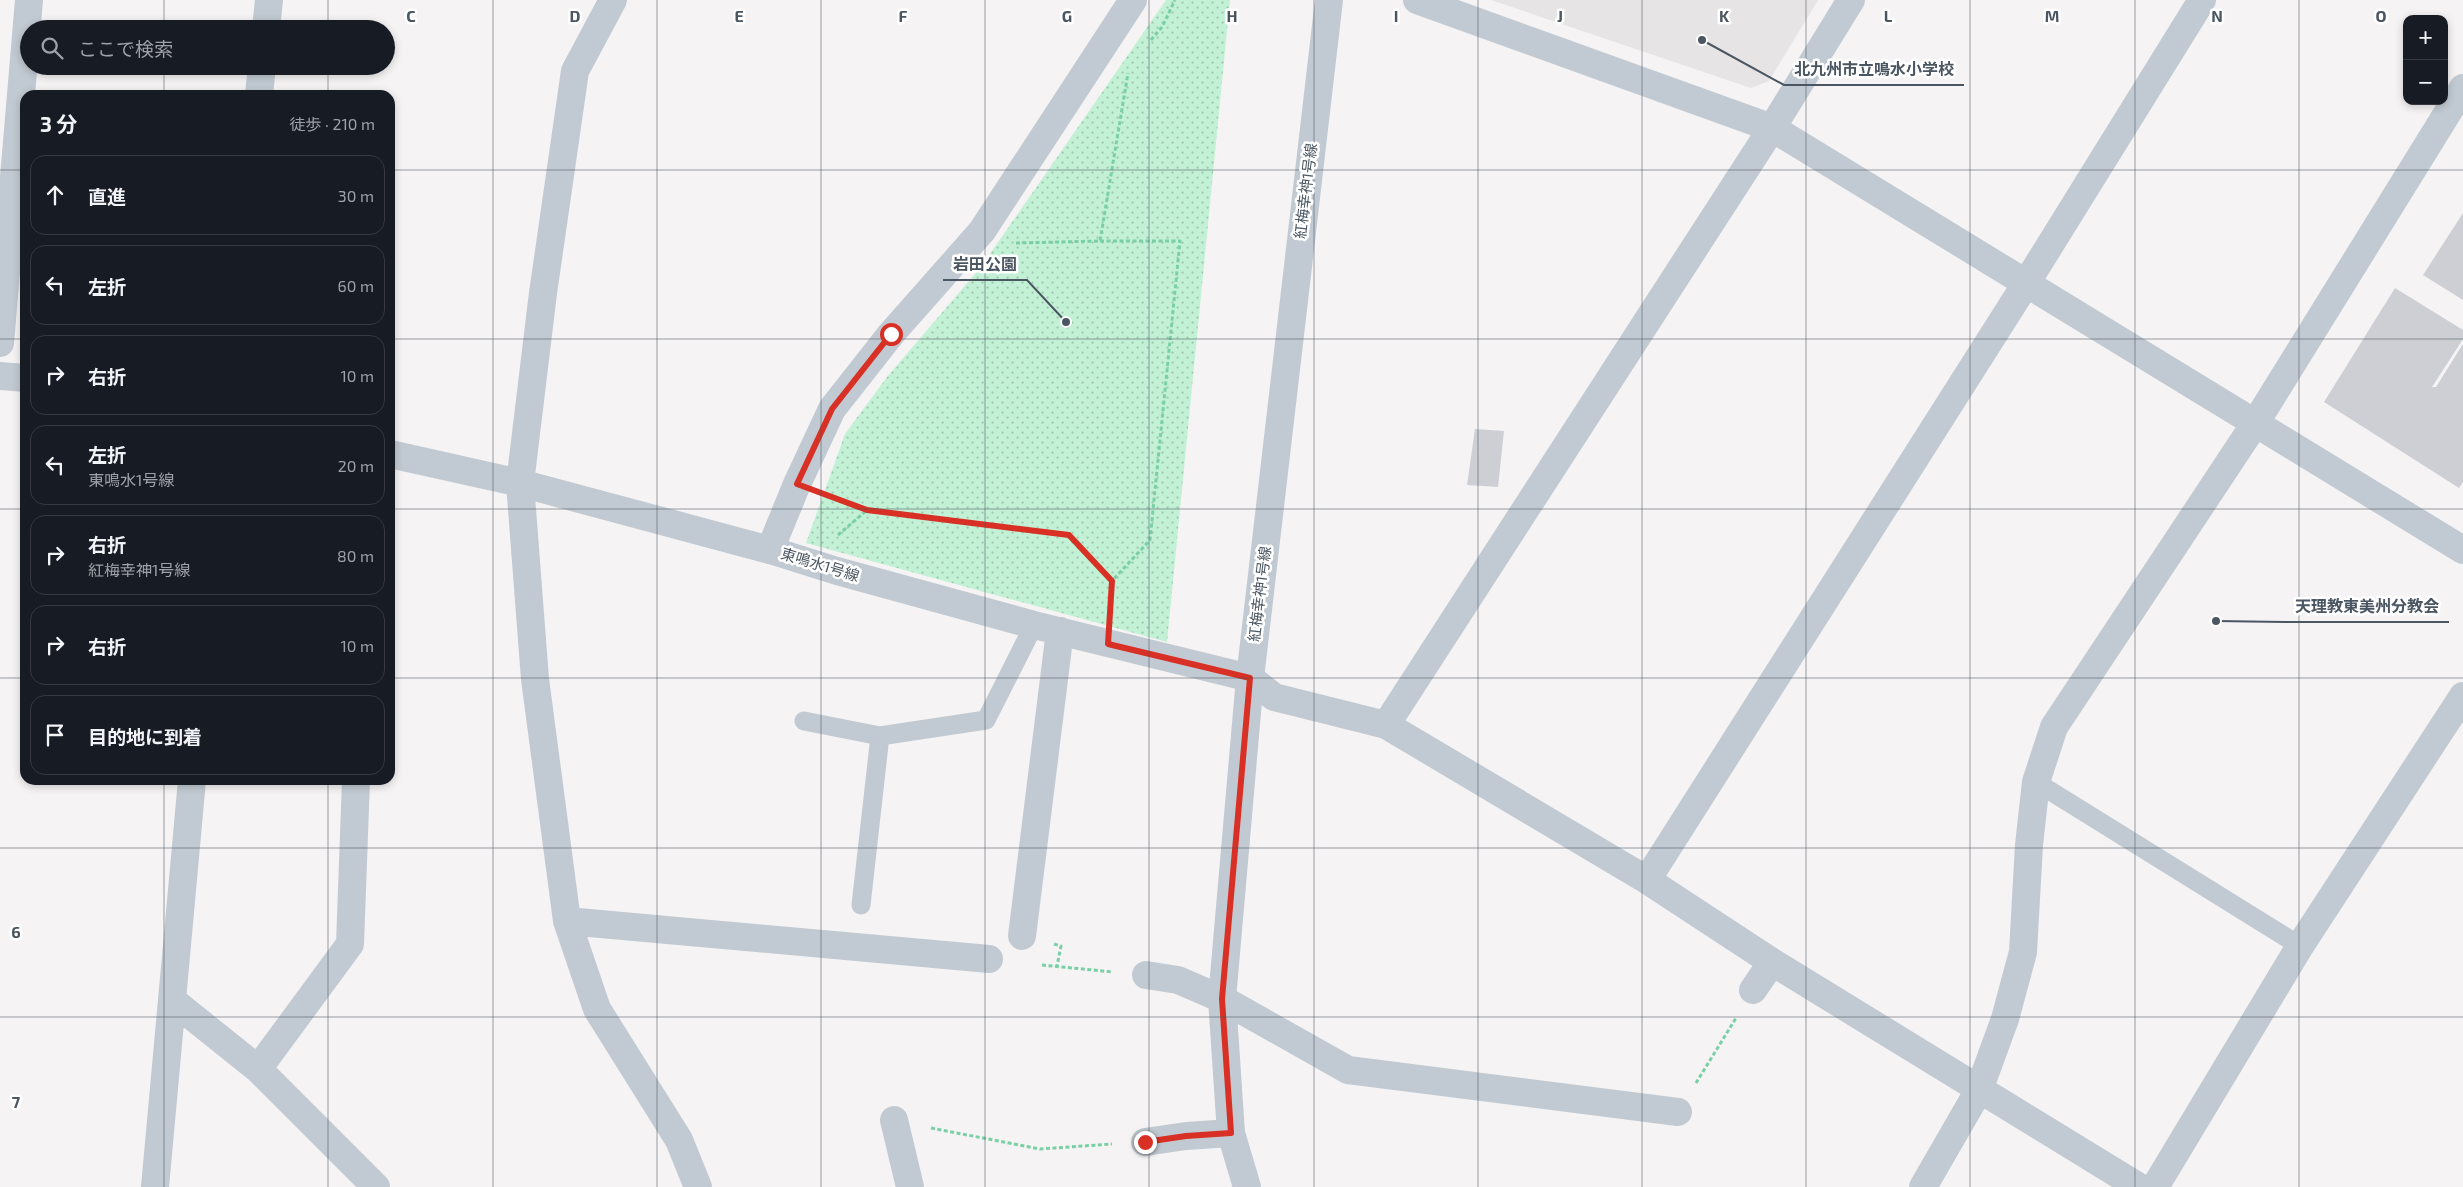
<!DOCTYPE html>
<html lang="ja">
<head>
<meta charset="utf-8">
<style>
  :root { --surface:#171b24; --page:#20242c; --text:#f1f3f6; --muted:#9ea1a6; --line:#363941 }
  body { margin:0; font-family:"Exo 2","Noto Sans JP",sans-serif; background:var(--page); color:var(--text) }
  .controls { position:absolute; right:15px; top:15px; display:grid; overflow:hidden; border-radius:10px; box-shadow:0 2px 8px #0003 }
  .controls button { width:45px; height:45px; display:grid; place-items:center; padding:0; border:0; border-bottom:1px solid var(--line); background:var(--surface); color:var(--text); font:25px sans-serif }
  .stop { position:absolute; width:15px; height:15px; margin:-11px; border:4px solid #d93025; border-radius:50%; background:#fff }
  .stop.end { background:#d93025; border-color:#fff; box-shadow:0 1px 5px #0008 }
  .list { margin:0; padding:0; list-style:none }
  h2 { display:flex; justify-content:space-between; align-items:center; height:65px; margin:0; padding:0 20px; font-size:21px }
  h2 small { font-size:16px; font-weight:400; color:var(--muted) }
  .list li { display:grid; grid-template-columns:32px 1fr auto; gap:15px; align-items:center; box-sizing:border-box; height:80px; margin:0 10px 10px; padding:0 10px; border:1px solid var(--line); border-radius:15px }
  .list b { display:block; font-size:19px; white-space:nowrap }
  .list p { margin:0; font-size:16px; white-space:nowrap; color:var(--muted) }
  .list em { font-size:16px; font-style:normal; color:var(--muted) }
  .icon { flex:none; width:28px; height:28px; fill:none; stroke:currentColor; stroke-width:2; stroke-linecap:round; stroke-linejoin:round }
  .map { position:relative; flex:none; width:2463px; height:1187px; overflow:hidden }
  .search { position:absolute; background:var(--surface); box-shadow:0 2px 8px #0003; left:20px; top:20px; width:375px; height:55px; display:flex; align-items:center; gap:12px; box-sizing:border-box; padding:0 18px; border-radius:28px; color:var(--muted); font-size:19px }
  .panel { position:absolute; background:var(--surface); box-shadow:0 2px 8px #0003; left:20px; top:90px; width:375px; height:695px; border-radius:15px }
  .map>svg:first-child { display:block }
  .education { fill:#e6e4e5 }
  .park { fill:url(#park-dots) }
  .building { fill:#cdcfd5 }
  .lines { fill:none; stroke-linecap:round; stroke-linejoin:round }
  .path { stroke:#7ad0a6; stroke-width:3; stroke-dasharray:4 2.5; stroke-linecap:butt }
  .service { stroke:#c1cad2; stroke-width:19 }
  .minor { stroke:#c1cad2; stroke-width:28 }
  .tertiary { stroke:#c1cad2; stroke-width:28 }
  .route { stroke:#d93025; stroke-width:6 }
  .grid { fill:none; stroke:#4a5661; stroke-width:1; stroke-opacity:0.55 }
  .labels { text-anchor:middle; stroke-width:5; stroke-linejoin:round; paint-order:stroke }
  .street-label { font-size:15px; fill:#4a5661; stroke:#fff }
  .grid-label { font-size:16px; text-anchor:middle; font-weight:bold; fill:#4a5661; stroke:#fff; stroke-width:5; stroke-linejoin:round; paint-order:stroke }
  .leader { fill:none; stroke:#4a5661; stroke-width:2 }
  .callout-dot { fill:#4a5661; stroke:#fff; stroke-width:2 }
  .callout-label { font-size:16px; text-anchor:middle; font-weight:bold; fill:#4a5661; stroke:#fff; stroke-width:5; stroke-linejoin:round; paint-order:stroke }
</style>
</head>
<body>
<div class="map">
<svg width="2463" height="1187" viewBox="0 0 2463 1187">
  <defs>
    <pattern id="park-dots" width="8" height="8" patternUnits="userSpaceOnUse" patternTransform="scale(1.25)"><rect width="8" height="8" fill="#c3f1d5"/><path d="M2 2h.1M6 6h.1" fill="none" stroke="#a0c6b0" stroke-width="1.8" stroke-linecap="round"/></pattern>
  </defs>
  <rect width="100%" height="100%" fill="#f5f3f3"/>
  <path class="education" d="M1491 0H1818L1769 81 1751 88Z"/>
  <path class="park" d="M1166 0H1230L1167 642 806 543 845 434 887 377 981 267Z"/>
  <path class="building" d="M2463 213V300L2423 275Z
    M2395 288 2463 330V339L2432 387H2436L2463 344V482L2459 488 2324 402Z
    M1475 429 1504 431 1498 487 1467 485Z"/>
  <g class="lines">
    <path class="path" d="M1151 40 1162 27 1175 0
      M1100 241H1180L1150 540 1112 581 1110 609
      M1016 243 1100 241 1128 73
      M829 496 867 510 1069 535 1112 581
      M838 535 867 510
      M1054 944 1061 946 1057 966
      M1042 965 1113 972
      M1696 1083 1736 1018
      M931 1128 1040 1149 1112 1144"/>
    <path class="service" d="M804 721 880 736 986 720 1034 625
      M2036 782 2300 946
      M861 905 880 736"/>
    <path class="minor" d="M613 0 575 71 543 293 520 483 535 679 567 921 597 1009 679 1140 698 1187
      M1417 0 1772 128 2463 550
      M266 29 269 0
      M259 95 262 66
      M0 343 29 0
      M0 376 25 378
      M770 550 797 484 832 409 891 334 982 231 1133 0
      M1250 678 1274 697 1386 725 1647 880 1772 962 2139 1187
      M1647 880 2027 282 2202 0
      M567 921 989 959
      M1022 936 1060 631
      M1146 975 1178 980 1222 999 1348 1070 1678 1112
      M1753 990 1772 962
      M173 1001 258 1069 376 1187
      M258 1069 350 944 356 780
      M894 1120 910 1187
      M1145 1142 1186 1136 1231 1133
      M155 1187 192 780
      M1923 1187 1979 1090 2005 1019 2023 952 2029 845 2036 782 2054 727 2256 422 2463 88
      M2155 1187 2300 946 2463 696"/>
    <path class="tertiary" d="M390 454 520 483 770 550 837 571 1034 625 1250 678
      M1386 725 1772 128 1851 0
      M1247 1187 1231 1133 1222 999 1250 678 1329 0"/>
  </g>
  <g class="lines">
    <path class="route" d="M891 334 832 409 797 484 867 510 1069 535 1112 581 1108 644 1250 678 1222 999 1231 1133 1186 1136 1145 1142"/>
  </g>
  <path class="grid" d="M164 0V29M328 0V29M493 0V1187M657 0V1187M821 0V1187M985 0V1187M1149 0V1187M1314 0V1187M1478 0V1187M1642 0V1187M1806 0V1187M1970 0V1187M2135 0V1187M2299 0V1187M164 66V95M328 66V95M0 170H25M390 170H2463M0 339H25M390 339H2463M0 509H25M390 509H2463M0 678H25M390 678H2463M164 780V1187M328 780V1187M0 848H2463M0 1017H2463"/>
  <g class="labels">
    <g class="street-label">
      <text transform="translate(1306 191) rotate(-83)" y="5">紅梅幸神1号線</text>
      <text transform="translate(820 565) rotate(17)" y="5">東鳴水1号線</text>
      <text transform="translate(1260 594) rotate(-83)" y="5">紅梅幸神1号線</text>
    </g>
  </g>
  <g class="grid-label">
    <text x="411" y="22">C</text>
    <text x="575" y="22">D</text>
    <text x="739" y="22">E</text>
    <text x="903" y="22">F</text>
    <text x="1067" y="22">G</text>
    <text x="1232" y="22">H</text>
    <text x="1396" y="22">I</text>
    <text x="1560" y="22">J</text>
    <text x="1724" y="22">K</text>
    <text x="1888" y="22">L</text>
    <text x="2052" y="22">M</text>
    <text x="2217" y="22">N</text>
    <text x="2381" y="22">O</text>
    <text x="16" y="938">6</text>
    <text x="16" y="1108">7</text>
  </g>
  <path class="leader" d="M1702 40L1784 85H1964M1066 322L1027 280H943M2216 621L2285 622H2449"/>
  <g class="callout-dot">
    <circle cx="1702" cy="40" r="5"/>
    <circle cx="1066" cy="322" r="5"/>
    <circle cx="2216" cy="621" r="5"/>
  </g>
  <g class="callout-label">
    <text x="1874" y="75">北九州市立鳴水小学校</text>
    <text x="985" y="270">岩田公園</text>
    <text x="2367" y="612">天理教東美州分教会</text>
  </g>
</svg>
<div class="controls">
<button>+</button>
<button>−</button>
</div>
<div class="stop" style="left:891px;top:334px"></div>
<div class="stop end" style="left:1145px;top:1142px"></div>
<div class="search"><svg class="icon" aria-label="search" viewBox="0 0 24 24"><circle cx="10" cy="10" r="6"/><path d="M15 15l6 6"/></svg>ここで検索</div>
<section class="panel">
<h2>3 分<small>徒歩 · 210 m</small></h2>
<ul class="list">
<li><svg class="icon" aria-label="ahead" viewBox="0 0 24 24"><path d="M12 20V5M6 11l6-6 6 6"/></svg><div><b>直進</b></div><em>30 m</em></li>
<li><svg class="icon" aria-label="left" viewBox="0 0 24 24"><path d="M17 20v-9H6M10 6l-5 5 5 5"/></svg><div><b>左折</b></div><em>60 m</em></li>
<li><svg class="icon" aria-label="right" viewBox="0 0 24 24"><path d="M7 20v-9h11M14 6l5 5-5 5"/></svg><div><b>右折</b></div><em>10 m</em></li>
<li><svg class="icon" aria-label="left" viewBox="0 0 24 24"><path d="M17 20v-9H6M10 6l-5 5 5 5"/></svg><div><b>左折</b><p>東鳴水1号線</p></div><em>20 m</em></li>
<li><svg class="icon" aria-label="right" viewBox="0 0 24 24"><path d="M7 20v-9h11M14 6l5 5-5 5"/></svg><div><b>右折</b><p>紅梅幸神1号線</p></div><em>80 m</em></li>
<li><svg class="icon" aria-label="right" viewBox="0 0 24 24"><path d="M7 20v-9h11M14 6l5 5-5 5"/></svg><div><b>右折</b></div><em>10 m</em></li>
<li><svg class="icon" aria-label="arrive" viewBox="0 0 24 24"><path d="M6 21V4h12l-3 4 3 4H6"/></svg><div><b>目的地に到着</b></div></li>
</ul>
</section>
</div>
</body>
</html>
